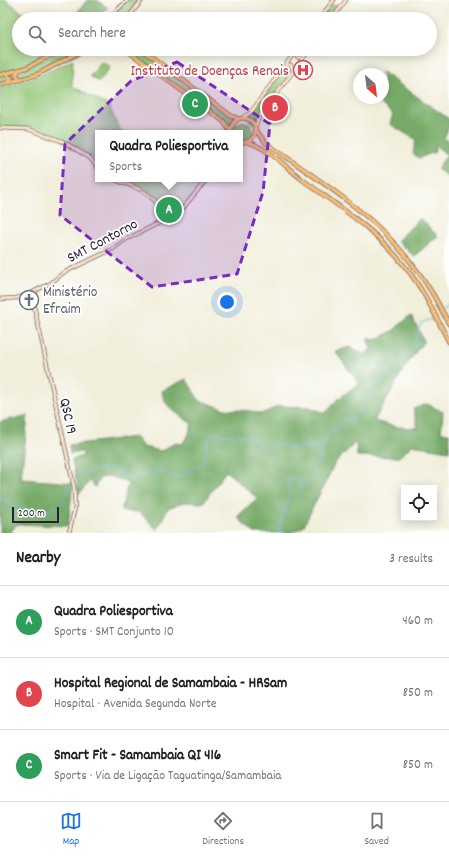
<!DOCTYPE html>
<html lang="en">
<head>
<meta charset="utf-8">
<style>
  :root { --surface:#fff; --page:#f2f2f2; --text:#202124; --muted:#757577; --line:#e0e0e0; --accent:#1a73e8 }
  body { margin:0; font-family:Dekko,sans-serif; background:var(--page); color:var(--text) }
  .controls { position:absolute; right:12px; bottom:12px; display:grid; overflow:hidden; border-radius:0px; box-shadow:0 2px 10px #0003 }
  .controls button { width:36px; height:36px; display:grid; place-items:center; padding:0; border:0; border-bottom:1px solid var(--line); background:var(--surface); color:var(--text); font:20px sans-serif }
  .compass { position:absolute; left:353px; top:68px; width:36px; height:36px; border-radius:50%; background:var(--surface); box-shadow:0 2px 10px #0003; rotate:152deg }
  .scale { position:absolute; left:12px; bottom:10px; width:47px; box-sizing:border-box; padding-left:4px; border:2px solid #22223b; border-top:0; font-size:11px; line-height:14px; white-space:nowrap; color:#22223b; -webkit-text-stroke:3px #fff; paint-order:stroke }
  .you { position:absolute; left:227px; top:302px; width:14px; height:14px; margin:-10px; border:3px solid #fff; border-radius:50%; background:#1a73e8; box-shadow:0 0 0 6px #1a73e833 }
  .badge { display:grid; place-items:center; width:26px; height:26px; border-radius:50%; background:var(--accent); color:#fff; font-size:13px; font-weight:700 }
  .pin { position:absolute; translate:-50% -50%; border:2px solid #fff; box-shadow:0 1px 4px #0006 }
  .popup { position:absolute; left:95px; top:130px; width:148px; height:52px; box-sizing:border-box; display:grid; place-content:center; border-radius:0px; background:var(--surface); filter:drop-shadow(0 1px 3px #0005); font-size:13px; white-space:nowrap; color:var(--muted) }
  .popup b { font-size:15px; color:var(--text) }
  .popup::after { content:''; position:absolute; left:50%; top:100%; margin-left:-8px; border:8px solid transparent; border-top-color:var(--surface) }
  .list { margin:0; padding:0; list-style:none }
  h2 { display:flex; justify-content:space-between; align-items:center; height:52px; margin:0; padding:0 16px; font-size:17px }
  h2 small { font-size:13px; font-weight:400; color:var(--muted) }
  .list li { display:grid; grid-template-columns:26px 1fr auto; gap:12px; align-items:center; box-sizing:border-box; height:72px; padding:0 16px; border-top:1px solid var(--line) }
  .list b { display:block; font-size:15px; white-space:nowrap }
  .list p { margin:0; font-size:13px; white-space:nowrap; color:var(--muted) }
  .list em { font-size:13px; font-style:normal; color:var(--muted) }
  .icon { flex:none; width:22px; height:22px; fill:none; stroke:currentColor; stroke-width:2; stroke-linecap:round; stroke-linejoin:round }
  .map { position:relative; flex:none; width:449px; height:533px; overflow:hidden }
  .search { position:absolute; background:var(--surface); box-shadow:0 2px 10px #0003; left:12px; right:12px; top:12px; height:44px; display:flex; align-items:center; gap:10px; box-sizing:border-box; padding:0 14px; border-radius:22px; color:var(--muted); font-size:15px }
  .sheet { height:268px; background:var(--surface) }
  nav { display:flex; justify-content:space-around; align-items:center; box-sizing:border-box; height:56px; border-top:1px solid var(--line); background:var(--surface); font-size:11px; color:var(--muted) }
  nav a { display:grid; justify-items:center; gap:2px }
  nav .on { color:var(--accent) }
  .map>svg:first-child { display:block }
  .green { fill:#93c474; stroke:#5a7358 }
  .forest { fill:#76aa66; stroke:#4c6650 }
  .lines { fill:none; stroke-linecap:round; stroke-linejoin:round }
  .stream { stroke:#6ab0e0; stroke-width:1 }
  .secondary-casing { stroke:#6a6973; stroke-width:4.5 }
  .primary-casing { stroke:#6a6973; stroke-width:5 }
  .secondary { stroke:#fee4c6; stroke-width:3 }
  .primary { stroke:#fdbc70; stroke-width:3.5 }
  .marked { fill:#7b2cbf; fill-opacity:0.2; stroke:#7b2cbf; stroke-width:3; stroke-dasharray:8 5; stroke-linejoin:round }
  .labels { text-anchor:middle; stroke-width:3.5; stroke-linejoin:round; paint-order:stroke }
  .health-label { font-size:15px; fill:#be3a42; stroke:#fff; text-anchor:end }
  .street-label { font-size:15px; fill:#22223b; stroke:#fff }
  .worship-label { font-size:15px; fill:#5b616d; stroke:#fff; text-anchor:start }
</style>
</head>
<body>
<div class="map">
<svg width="449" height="533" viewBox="0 0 449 533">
  <rect width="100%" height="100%" fill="#fff"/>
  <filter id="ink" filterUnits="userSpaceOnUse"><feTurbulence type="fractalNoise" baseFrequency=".025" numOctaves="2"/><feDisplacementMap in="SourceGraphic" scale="8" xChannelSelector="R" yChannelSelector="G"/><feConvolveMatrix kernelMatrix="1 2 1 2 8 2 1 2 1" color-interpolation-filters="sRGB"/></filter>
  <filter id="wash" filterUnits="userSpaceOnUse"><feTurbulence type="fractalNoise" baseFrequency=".012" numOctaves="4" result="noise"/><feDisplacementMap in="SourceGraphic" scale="16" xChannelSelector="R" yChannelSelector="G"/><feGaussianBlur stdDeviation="0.9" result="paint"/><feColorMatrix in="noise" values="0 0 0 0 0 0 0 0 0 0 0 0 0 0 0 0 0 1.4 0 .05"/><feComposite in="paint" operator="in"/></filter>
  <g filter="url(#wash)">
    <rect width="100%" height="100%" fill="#f1eeda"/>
    <path class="green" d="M0 0H6L30 19H19V49H46L33 64 0 73Z
      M128 0H141L127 19H109Z
      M331 5 338 6 331 19H321Z
      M64 49H87L36 73 0 84V76L21 71Z
      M127 49H138L235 119 229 127 224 121Z
      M73 60 72 86 109 106 119 129 124 133H98V162C79 147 57 137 34 130 24 127 11 128 0 128V88L31 79Z
      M102 62 110 67 99 82 90 76Z
      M289 66 292 69V72L261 112 255 125 245 117 250 114 285 67Z
      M242 121 249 123 254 132 248 141 240 142V133H232L236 124Z
      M123 179H194L201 184 181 209 176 212 171 209 172 212 168 214 165 207 167 206Z"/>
    <path class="forest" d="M87 0H97L108 8 93 19H72Z
      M382 72 449 119V126L444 138 449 142V177L437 169 447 155 435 145V152L419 158 413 154 416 140 390 124 393 114 373 98H383V74H380Z
      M420 218 438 236 414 256 397 241Z
      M411 315 424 341 407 364 374 421 397 427 418 428 413 409 427 404 443 412 441 433H449V451L412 445 399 457 357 456 356 442 335 463 303 527 290 533H254L237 517 257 498 226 471 203 503 184 502 168 508 157 530 139 512 121 511 128 483 109 476 100 478 95 487 90 481 79 494 72 460 84 455 82 452 70 454 69 445 135 437 143 447 161 451 175 443 182 444 188 436 192 424C180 415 163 407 162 391L186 379 199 400 224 409 250 411 261 414 279 406 309 407 325 413 339 398 359 384 335 351 351 347 365 355 371 349 367 338 376 340 394 330Z
      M28 415 21 479 73 483 68 526 17 524 10 533H0V422Z"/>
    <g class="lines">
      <path class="stream" d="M443 308 449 304
        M76 481 84 473 105 468H111L131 478 164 470 174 478 178 477 203 463 209 438 220 431 224 436C233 432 242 437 252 437 265 455 266 446 286 444L287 448 322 445
        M0 499C20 506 49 522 65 499 68 495 69 489 71 485
        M281 533 280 525 290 493 288 479 294 477 300 488 307 485 313 479 311 474C313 470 317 465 319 460 324 446 323 432 340 426L344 418 352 420 371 393 376 390 392 365 404 357 413 347 421 323 432 319 434 316"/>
    </g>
  </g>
  <g filter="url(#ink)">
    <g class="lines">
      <g class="secondary-casing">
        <path id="secondary" d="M107 19 128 0
          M127 19 142 0
          M319 19 334 0
          M332 19 346 0
          M295 51 297 57 303 58
          M286 65H291L293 71
          M242 118 251 112 297 49
          M0 128 28 129 62 141 90 158 98 168
          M255 128 259 117 310 49
          M114 179C121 183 127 184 134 187 150 193 160 204 168 219
          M33 292 51 283 63 273 113 249 125 240 179 213 207 179
          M30.5 295a2.5 2.5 0 1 1 5 0a2.5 2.5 0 1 1-5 0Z
          M32 297 74 487 75 507 69 533
          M0 299 17 298 30 294"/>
      </g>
      <g class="primary-casing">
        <path id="primary" d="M125 49 223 121 231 132
          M141 49 230 115 239 119
          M18 71 16 75 21 80
          M6 74 11 78 8 83
          M0 75 26 68 64 49
          M0 85 36 75 85 49
          M256 130 266 143C317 179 374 214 412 264 427 282 438 303 449 324
          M231 132C232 109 263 118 254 136 251 142 246 143 240 142
          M248 142C268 148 286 167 303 180 339 207 378 231 406 268 424 290 436 317 449 342"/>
      </g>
      <use href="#secondary" class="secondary"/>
      <use href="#primary" class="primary"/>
    </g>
  </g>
  <path class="marked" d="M177 62 270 124 263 192 237 274 152 287 60 215 65 144 131 81Z"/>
  <defs>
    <g id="hospital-ring" transform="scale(1)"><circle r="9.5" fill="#fff" stroke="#e0444e" stroke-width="1.5"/><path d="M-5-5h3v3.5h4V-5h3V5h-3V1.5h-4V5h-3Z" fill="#e0444e"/></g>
    <g id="church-ring" transform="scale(1)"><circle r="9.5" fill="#fff" stroke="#6b7280" stroke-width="1.5"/><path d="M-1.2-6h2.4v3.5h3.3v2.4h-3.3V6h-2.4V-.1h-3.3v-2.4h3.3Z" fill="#6b7280"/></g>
  </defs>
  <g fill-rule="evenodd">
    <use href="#hospital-ring" x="303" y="70"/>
    <use href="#church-ring" x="29" y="300"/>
  </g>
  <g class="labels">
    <g class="health-label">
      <text x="289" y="75">Instituto de Doenças Renais</text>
    </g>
    <g class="street-label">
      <text transform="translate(102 240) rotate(-28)" y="5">SMT Contorno</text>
      <text transform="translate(69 416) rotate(78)" y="5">QSC 19</text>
    </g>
    <g class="worship-label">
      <text x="43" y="296">Ministério<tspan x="43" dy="17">Efraim</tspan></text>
    </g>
  </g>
</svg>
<div class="controls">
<button><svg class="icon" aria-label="locate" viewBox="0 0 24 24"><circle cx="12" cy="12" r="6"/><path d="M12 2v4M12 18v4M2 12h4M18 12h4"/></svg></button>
</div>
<svg class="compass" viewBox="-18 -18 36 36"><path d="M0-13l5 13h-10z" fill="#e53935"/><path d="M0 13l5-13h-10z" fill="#757577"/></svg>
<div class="scale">200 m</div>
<div class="you"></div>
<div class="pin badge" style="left:169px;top:210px;background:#2e9e5b">A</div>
<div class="popup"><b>Quadra Poliesportiva</b>Sports</div>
<div class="pin badge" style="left:275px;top:108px;background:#e0444e">B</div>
<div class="pin badge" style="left:195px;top:104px;background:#2e9e5b">C</div>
<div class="search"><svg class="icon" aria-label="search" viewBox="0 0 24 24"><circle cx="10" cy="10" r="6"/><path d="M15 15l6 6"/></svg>Search here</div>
</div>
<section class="sheet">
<h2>Nearby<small>3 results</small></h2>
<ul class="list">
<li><span class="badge" style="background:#2e9e5b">A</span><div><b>Quadra Poliesportiva</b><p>Sports · SMT Conjunto 10</p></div><em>460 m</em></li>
<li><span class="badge" style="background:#e0444e">B</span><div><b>Hospital Regional de Samambaia - HRSam</b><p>Hospital · Avenida Segunda Norte</p></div><em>850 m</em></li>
<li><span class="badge" style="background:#2e9e5b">C</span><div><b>Smart Fit - Samambaia QI 416</b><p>Sports · Via de Ligação Taguatinga/Samambaia</p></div><em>850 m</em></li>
</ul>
</section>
<nav>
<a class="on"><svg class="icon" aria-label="map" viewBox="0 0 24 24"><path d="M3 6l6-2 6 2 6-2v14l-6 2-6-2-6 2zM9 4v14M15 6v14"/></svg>Map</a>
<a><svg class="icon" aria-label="directions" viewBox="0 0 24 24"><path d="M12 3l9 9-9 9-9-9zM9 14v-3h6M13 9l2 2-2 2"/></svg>Directions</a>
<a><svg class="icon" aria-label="saved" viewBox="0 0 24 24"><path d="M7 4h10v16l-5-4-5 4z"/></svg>Saved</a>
</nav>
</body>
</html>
